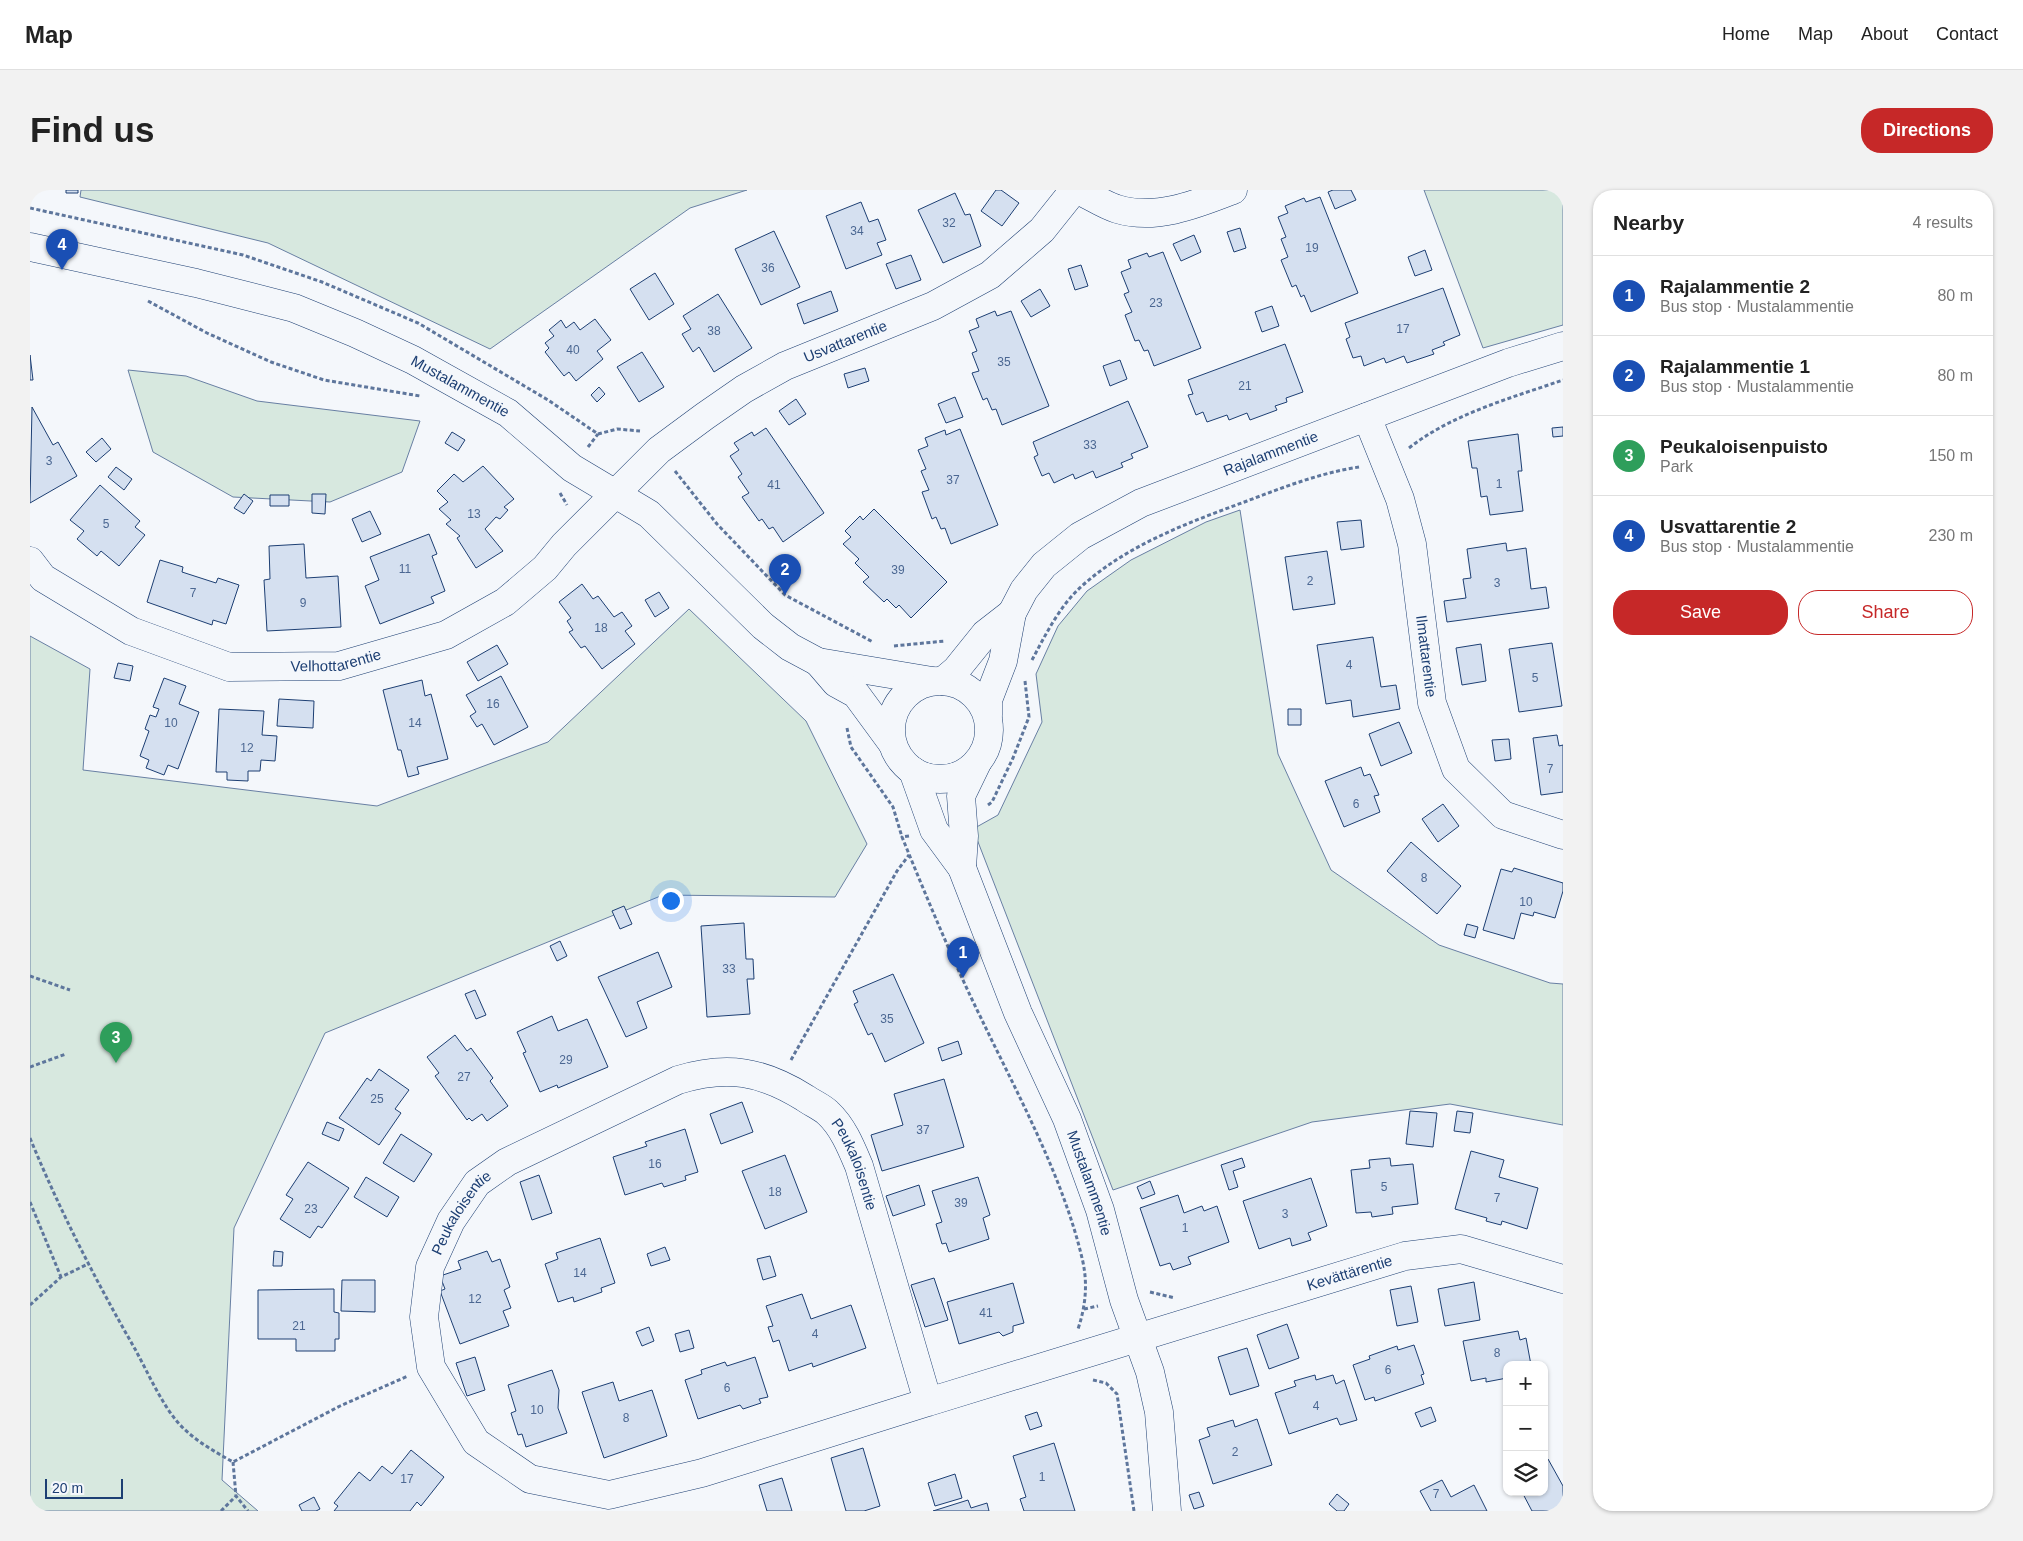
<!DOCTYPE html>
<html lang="en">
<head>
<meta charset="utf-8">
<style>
  :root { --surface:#fff; --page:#f2f2f2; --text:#222; --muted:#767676; --line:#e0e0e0; --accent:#c62828 }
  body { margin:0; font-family:Helvetica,sans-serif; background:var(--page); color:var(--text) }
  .controls { position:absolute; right:15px; bottom:15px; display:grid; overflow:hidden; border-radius:10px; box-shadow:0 1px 4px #0004 }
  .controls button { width:45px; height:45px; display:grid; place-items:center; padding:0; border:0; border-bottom:1px solid var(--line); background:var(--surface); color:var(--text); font:25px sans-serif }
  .scale { position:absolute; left:15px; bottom:12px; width:78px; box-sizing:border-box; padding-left:5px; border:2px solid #1d3f73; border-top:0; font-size:14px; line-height:18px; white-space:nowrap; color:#1d3f73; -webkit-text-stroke:4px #f4f7fb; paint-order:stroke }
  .you { position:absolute; left:640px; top:710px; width:18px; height:18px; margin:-12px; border:4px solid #fff; border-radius:50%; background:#1a73e8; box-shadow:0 0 0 8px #1a73e833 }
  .badge { display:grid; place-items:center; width:32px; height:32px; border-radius:50%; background:var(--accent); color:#fff; font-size:16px; font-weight:700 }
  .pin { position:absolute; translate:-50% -41px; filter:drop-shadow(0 1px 2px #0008) }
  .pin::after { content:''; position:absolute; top:26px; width:18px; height:15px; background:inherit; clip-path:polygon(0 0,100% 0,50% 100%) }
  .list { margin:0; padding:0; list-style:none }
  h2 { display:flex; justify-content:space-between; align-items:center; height:65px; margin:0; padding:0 20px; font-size:21px }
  h2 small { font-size:16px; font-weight:400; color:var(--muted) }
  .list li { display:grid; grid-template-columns:32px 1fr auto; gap:15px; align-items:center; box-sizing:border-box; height:80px; padding:0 20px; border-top:1px solid var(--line) }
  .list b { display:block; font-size:19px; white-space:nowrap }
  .list p { margin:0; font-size:16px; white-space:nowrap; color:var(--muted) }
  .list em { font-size:16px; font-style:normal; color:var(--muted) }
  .actions { display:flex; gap:10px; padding:15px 20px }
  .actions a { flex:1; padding:11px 0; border:1px solid var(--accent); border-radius:20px; text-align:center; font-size:18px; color:var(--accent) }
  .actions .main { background:var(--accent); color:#fff }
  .icon { flex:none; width:28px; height:28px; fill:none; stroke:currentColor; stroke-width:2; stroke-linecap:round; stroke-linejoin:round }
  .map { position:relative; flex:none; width:1533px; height:1321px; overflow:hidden; border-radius:20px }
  header { display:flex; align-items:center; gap:30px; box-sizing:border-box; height:70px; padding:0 25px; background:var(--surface); border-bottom:1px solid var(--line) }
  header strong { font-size:24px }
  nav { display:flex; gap:28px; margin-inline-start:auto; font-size:18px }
  .intro { display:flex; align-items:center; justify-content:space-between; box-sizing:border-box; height:120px; padding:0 30px }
  h1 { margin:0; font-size:35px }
  .button { padding:12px 22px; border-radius:20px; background:var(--accent); color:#fff; font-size:18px; font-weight:700 }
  main { display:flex; gap:30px; padding:0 30px }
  aside { flex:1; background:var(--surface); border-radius:20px; box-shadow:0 1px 4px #0004 }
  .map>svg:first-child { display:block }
  .green { fill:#d7e8df; stroke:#687fa3 }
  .building { fill:#d5e0f0; stroke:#1d3f73 }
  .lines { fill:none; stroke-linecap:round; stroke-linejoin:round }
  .minor-casing { stroke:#1d3f73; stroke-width:29 }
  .path { stroke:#5e769c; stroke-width:3; stroke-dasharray:4 2.5; stroke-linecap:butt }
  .minor { stroke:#f4f7fb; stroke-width:28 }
  .labels { text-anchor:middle; stroke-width:4; stroke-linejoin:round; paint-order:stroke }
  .number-label { font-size:12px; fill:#4b6792 }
  .street-label { font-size:15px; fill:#1d3f73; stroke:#f4f7fb }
</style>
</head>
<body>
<header>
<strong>Map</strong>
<nav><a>Home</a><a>Map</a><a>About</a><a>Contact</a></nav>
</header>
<div class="intro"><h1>Find us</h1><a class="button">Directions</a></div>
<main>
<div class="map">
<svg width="1533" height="1321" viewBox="0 0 1533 1321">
  <rect width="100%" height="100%" fill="#f4f7fb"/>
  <path class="green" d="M51 0H717L660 18 460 159 238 53 50 7Z
    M1394 0H1533V135L1453 158Z
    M98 180 156 186 227 211 390 231 372 282 300 312 203 307 123 262Z
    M1210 320 1248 564 1301 680 1409 755 1520 793 1533 794V935L1420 914 1282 932 1083 1000 943 639 968 625 1012 532 1006 484 1028 436 1057 401 1101 370 1176 332Z
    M659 419 776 531 837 654 805 707 633 705 295 843 204 1038 192 1290 228 1321H0V446L60 479 53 580 347 616 518 552Z"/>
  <path class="building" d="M36 0H48V3H36Z
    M966 0H971L989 13 972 36 951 21Z
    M1303 0H1321L1326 10 1305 19 1298 2Z
    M925 3 935 25 940 24 951 56 913 73 888 20Z
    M1290 7 1328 103 1281 122 1274 105 1271 107 1266 95 1262 97 1251 70 1258 67 1251 49 1256 47 1248 27 1258 23 1255 16 1274 8 1276 12Z
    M831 12 839 32 848 29 856 50 847 53 852 65 816 79 796 26Z
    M1210 38 1216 58 1204 62 1197 42Z
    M744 41 770 97 731 115 705 59Z
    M1164 45 1171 62 1151 71 1143 54Z
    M1395 60 1402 80 1385 86 1378 67Z
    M1133 62 1171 158 1124 176 1118 160 1114 161 1109 150 1105 151 1095 125 1102 122 1094 104 1099 102 1091 82 1101 78 1098 70 1117 63 1119 67Z
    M881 65 891 90 866 99 856 74Z
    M1051 75 1058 96 1045 100 1038 79Z
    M625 83 644 114 619 130 600 99Z
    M1413 98 1430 145 1413 152 1415 155 1402 160 1404 164 1377 173 1374 166 1356 173 1354 168 1334 176 1331 166 1323 168 1316 149 1320 147 1315 133Z
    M1010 99 1020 116 1001 127 991 111Z
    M801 101 808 121 774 134 767 114Z
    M688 104 722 158 684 182 669 157 663 162 652 144 661 139 653 126Z
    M1242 116 1249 136 1232 142 1225 122Z
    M965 121 967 126 981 121 1019 216 972 235 966 219 962 220 957 208 953 210 942 183 949 181 942 163 947 161 939 141 949 137 946 129Z
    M565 129 581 150 567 161 573 169 546 191 539 182 534 186 515 162 519 158 515 153 524 146 519 140 531 130 536 138 544 132 550 140Z
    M1255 154 1273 202 1256 208 1257 212 1245 216 1247 220 1220 230 1217 223 1199 230 1197 225 1177 232 1173 222 1166 225 1158 205 1163 204 1158 190Z
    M612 162 634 197 609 212 587 177Z
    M0 165 3 190H0Z
    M1090 170 1097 189 1080 196 1073 176Z
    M835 178 839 191 818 198 814 184Z
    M569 197 575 204 567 212 561 205Z
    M925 207 933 227 916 233 908 214Z
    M766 209 776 224 759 235 749 221Z
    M1098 211 1118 257 1101 264 1103 268 1091 273 1093 277 1066 288 1063 281 1045 289 1043 284 1024 293 1019 283 1012 286 1004 267 1008 265 1003 252Z
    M2 217 23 255 28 252 47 286 0 313Z
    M1533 237V246L1523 247 1522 238Z
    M736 238 794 323 753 352 743 337 739 339 732 329 729 331 712 307 719 303 708 287 712 284 700 266 709 260 704 253 722 242 724 246Z
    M930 239 968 335 921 354 915 338 911 339 906 327 902 329 892 302 899 300 891 281 896 279 888 260 898 256 895 248 915 240 916 245Z
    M422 242 435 250 428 261 415 253Z
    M1488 244 1492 281H1488L1493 321 1460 325 1457 306 1451 307 1447 278H1442L1438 251Z
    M72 248 81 259 66 272 56 262Z
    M453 276 484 309 474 317 478 320 470 329 466 327 455 339 473 361 446 378 427 348 430 346 416 334 421 330 409 319 418 312 407 301 424 284 433 292Z
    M86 277 102 289 94 300 78 287Z
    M70 295 110 331 105 337 115 345 89 376 71 361 67 366 47 349 54 341 40 330Z
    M214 304 223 311 214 324 204 318Z
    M282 304H296L295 324 282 323Z
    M240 305H259V316H240Z
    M844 319 917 392 881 428 869 415 866 418 857 409 854 412 833 392 839 387 825 373 829 369 813 354 821 347 815 341 830 326 833 330Z
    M340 321 351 344 332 352 322 329Z
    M1331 330 1334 357 1311 360 1307 332Z
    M399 344 407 364 402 366 415 401 401 407 404 413 350 434 335 396 349 390 340 367Z
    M1476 353 1477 361 1496 358 1501 399 1516 397 1519 418 1417 432 1414 411 1436 408 1433 389 1441 388 1437 359Z
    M274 354 276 388 308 386 311 437 237 441 234 390 240 389 239 356Z
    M1297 361 1305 414 1263 420 1255 367Z
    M130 370 153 377 152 382 186 393 188 388 209 395 196 434 183 430 182 435 117 412Z
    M552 394 563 409 568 406 584 427 592 422 602 436 595 441 605 454 572 479 555 456 551 458 539 442 543 440 537 431 541 428 529 412Z
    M629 402 639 418 625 427 615 410Z
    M1343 447 1351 497 1366 495 1370 519 1323 527 1321 510 1296 514 1287 455Z
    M1522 453 1532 516 1489 522 1479 459Z
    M1451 454 1456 491 1432 495 1426 458Z
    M467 455 478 474 448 491 437 472Z
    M88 473 103 476 100 491 84 488Z
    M471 486 498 537 464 555 452 534 447 537 440 526 446 522 436 505Z
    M134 488 156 496 149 514 169 522 148 579 138 575 134 585 116 578 119 570 110 566 119 541 115 539 120 525 126 527 129 519 123 517Z
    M392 490 395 506 401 504 418 569 387 577 389 584 378 587 371 560H368L353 500Z
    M249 509 284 511 283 538 247 536Z
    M189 519 234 521 232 545 247 546 245 571 231 570 230 581H218V591L197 590V582H186Z
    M1258 519H1271V535H1258Z
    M1369 532 1382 563 1351 576 1339 544Z
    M1527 545 1529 556 1533 555V602L1511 605 1503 548Z
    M1479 549 1481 569 1465 571 1462 550Z
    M1331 577 1334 586 1340 584 1349 605 1344 606 1350 622 1314 637 1295 591Z
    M1413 614 1429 636 1408 652 1392 629Z
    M1381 652 1431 696 1407 724 1357 681Z
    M1484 678 1533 693V701L1525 728 1504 722 1503 726 1491 723 1484 749 1453 740 1471 679 1482 682Z
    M594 716 602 734 590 739 582 721Z
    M714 733 716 769H723L724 789H717L720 824 677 827 671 736Z
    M1437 734 1448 737 1445 748 1434 745Z
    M530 751 537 766 527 771 520 756Z
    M628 762 642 797 607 812 617 838 596 847 568 787Z
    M863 784 894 853 855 872 842 843 838 845 824 814 828 812 823 801Z
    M445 800 456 825 446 829 435 804Z
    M522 826 528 841 557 829 578 877 528 898 527 895 510 902 493 863 496 862 487 842Z
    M425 845 437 861 441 858 463 888 460 891 478 916 457 931 452 924 442 931 439 928 437 930 405 886 409 883 397 867Z
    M928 851 932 864 912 871 908 858Z
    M349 879 379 900 365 919 371 923 349 955 309 928 337 888 341 891Z
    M914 889 934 957 852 981 841 945 873 935 864 904Z
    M712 912 723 942 691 954 680 924Z
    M1380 921 1407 923 1403 957 1376 954Z
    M1427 921 1443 923 1440 943 1424 941Z
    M297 932 314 939 309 951 292 944Z
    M655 939 668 982 655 986 656 990 634 997 632 993 595 1005 583 967 617 956 615 952Z
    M371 944 402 964 384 992 353 973Z
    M1441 961 1474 970 1469 987 1508 998 1497 1039 1472 1031 1471 1035 1456 1031 1457 1028 1425 1019Z
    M755 965 777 1022 735 1039 712 981Z
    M1212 968 1215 977 1203 981 1208 997 1199 1000 1191 975Z
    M1360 968 1361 976 1383 974 1388 1014 1362 1017 1363 1024 1342 1027 1341 1022 1326 1023 1321 980 1340 978 1339 970Z
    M278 972 319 998 292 1038 288 1036 280 1048 250 1029 263 1009 256 1005Z
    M509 985 522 1023 502 1030 490 992Z
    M336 987 369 1007 357 1027 324 1007Z
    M948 987 960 1025 953 1028 959 1049 919 1062 916 1053 912 1054 906 1034 912 1032 902 1001Z
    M1281 988 1297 1036 1278 1043 1281 1050 1262 1056 1260 1048 1229 1059 1213 1011Z
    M1120 991 1125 1004 1112 1009 1107 997Z
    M889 995 895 1015 863 1026 856 1006Z
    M1148 1005 1154 1023 1172 1016 1174 1021 1187 1016 1199 1052 1158 1067 1161 1074 1143 1080 1140 1073 1130 1076 1110 1018Z
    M570 1048 585 1093 571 1098 572 1102 544 1112 543 1107 528 1112 515 1074 528 1069 526 1063Z
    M635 1057 640 1070 621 1076 617 1064Z
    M244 1061 253 1062 252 1076H243Z
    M457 1061 462 1072 470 1069 480 1097 474 1100 481 1118 473 1121 479 1136 430 1154 410 1101 415 1099 410 1086 431 1079 428 1071Z
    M740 1066 746 1086 733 1090 727 1069Z
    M904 1088 918 1130 895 1137 881 1095Z
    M312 1090H345V1122L311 1121Z
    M1444 1092 1450 1130 1415 1136 1408 1099Z
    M983 1093 994 1133 983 1136V1142L973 1146 969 1142 929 1154 917 1112Z
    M1381 1096 1388 1132 1367 1136 1360 1100Z
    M304 1099V1122L309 1123V1149H305V1161H266V1149H228V1100Z
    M772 1104 781 1129 821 1115 836 1158 783 1177 782 1173 759 1181 749 1150 743 1152 738 1137 743 1136 736 1116Z
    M1257 1134 1269 1168 1239 1179 1227 1145Z
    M619 1137 624 1151 612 1156 606 1142Z
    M659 1140 664 1158 650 1162 645 1144Z
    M1488 1141 1490 1150 1496 1148 1501 1175H1477V1188L1456 1192V1188L1441 1191 1433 1151Z
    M1384 1155 1394 1184 1391 1185 1394 1194 1345 1211 1344 1207 1335 1210 1323 1175 1340 1169 1339 1166 1367 1156 1368 1160Z
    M1217 1158 1229 1196 1200 1205 1188 1167Z
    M445 1167 455 1200 437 1206 426 1173Z
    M725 1167 738 1207 729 1209 731 1213 713 1219 710 1215 668 1229 655 1190 672 1184 671 1180 695 1172 697 1176Z
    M522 1180 529 1200 528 1218 537 1243 496 1257 492 1244 488 1245 481 1223 486 1221 478 1195Z
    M1285 1185 1286 1190 1303 1185 1306 1194 1314 1190 1327 1230 1310 1235 1307 1228 1259 1244 1245 1203 1266 1196 1264 1191Z
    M583 1192 589 1211 622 1200 637 1246 574 1268 552 1202Z
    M1401 1217 1406 1231 1391 1237 1385 1223Z
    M1007 1222 1012 1236 1000 1240 995 1226Z
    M1227 1229 1242 1275 1183 1294 1169 1250 1180 1246 1177 1238 1203 1230 1205 1237Z
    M1024 1253 1045 1321H994L990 1309 996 1307 983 1266Z
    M833 1258 850 1316 834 1321H816L801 1268Z
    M381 1260 414 1287 391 1316 387 1312 380 1321H304L308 1316 304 1313 329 1282 340 1291 352 1276 362 1284Z
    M1518 1269 1533 1296V1321H1502L1492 1302H1514V1271Z
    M925 1284 932 1308 905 1316 898 1293Z
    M752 1288 762 1321H737L729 1295Z
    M1412 1290 1421 1307 1444 1295 1457 1321H1401L1390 1301Z
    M1169 1302 1174 1316 1164 1319 1159 1305Z
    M1307 1304 1319 1314 1314 1321H1307L1299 1314Z
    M284 1307 290 1319 286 1321H272L269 1315Z
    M938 1310 941 1318 957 1313 959 1321H903Z"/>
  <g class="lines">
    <g class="minor-casing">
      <g id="minor">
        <path d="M1048 0C1061 6 1074 15 1087 19 1126 31 1167 14 1203 0"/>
        <path id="s1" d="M0 57 166 93 264 118 325 143 383 170 478 223 542 278 619 324 733 436 760 457 788 472 902 491"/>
        <path id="s2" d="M1337 227 1370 309 1382 354 1402 513 1426 579 1473 625 1533 645"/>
        <path id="s3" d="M0 371 13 388 101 441 199 477 309 476 416 445 475 412 515 378 534 355 629 260 675 226 714 199 755 176 903 116 960 85 1012 40 1044 0"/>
        <path d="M788 472 806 493 826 504 862 553"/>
        <circle cx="910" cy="540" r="49"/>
        <path d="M913 491 926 480 955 444 982 423"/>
        <path id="s4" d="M958 525V510L973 471 982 423 994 400 1014 375 1050 346 1111 313 1478 173 1533 156"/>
        <path id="s5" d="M883 581 904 640 932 678 988 823 1037 929 1070 1020 1094 1110 1120 1182 1129 1222 1137 1321"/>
        <path d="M932 678 934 646 931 606 947 573"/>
        <path id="s6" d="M898 1212 672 1283 579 1305 500 1289 446 1252 401 1177 394 1127 400 1077 421 1031 447 993 477 972 648 890C697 875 732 881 775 908 782 913 792 917 798 923 813 937 821 957 829 976L898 1212 1375 1066 1431 1059 1533 1089"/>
      </g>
    </g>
    <path class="path" d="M0 18 213 65 292 92 388 133 518 210 568 244 587 239 610 241
      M118 111 177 143 241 172 294 190 390 206
      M558 257 568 244
      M1379 258C1422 224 1481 208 1533 190
      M645 281 687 334 755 405 843 452
      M530 303 537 315
      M864 456 915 451
      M1002 470C1016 444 1030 415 1053 395 1099 354 1160 332 1217 311 1254 297 1290 283 1329 277
      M817 538 821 557 863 617 872 647
      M958 615 962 612 983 568 999 527 995 491
      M879 646 872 647C897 708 922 769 951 828 987 903 1033 987 1052 1068 1058 1092 1056 1115 1048 1139
      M0 786 40 800
      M761 870 867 681 879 665
      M0 877 36 864
      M0 948C30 1021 66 1091 105 1159 117 1181 130 1210 145 1229 160 1248 182 1260 203 1272L310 1216 378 1186
      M0 1012 31 1087
      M1120 1102 1145 1108
      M0 1115 31 1087 58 1074
      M1054 1119 1068 1116
      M1063 1190 1076 1193 1087 1204 1104 1321
      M203 1272 206 1306 218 1321
      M191 1321 206 1306"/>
    <use href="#minor" class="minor"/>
  </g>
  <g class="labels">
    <g class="number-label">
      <text x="919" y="37">32</text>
      <text x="827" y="45">34</text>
      <text x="1282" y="62">19</text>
      <text x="738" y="82">36</text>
      <text x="1126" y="117">23</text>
      <text x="1373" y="143">17</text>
      <text x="684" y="145">38</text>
      <text x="543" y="164">40</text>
      <text x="974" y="176">35</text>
      <text x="1215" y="200">21</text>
      <text x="1060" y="259">33</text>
      <text x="19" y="275">3</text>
      <text x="923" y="294">37</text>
      <text x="1469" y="298">1</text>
      <text x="744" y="299">41</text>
      <text x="444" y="328">13</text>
      <text x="76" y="338">5</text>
      <text x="375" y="383">11</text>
      <text x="868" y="384">39</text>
      <text x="1280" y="395">2</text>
      <text x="1467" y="397">3</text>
      <text x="163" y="407">7</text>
      <text x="273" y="417">9</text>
      <text x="571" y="442">18</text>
      <text x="1319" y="479">4</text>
      <text x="1505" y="492">5</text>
      <text x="463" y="518">16</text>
      <text x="141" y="537">10</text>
      <text x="385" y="537">14</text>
      <text x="217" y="562">12</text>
      <text x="1520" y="583">7</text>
      <text x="1326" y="618">6</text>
      <text x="1394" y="692">8</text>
      <text x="1496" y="716">10</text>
      <text x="699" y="783">33</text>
      <text x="857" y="833">35</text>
      <text x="536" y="874">29</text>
      <text x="434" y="891">27</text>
      <text x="347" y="913">25</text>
      <text x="893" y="944">37</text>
      <text x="625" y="978">16</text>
      <text x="1354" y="1001">5</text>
      <text x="745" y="1006">18</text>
      <text x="1467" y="1012">7</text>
      <text x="931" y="1017">39</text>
      <text x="281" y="1023">23</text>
      <text x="1255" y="1028">3</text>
      <text x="1155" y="1042">1</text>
      <text x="550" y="1087">14</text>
      <text x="445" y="1113">12</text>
      <text x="956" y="1127">41</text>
      <text x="269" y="1140">21</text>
      <text x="785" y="1148">4</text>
      <text x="1467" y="1167">8</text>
      <text x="1358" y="1184">6</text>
      <text x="697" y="1202">6</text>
      <text x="1286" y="1220">4</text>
      <text x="507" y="1224">10</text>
      <text x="596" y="1232">8</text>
      <text x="1205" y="1266">2</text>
      <text x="1012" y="1291">1</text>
      <text x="377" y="1293">17</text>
      <text x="1406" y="1308">7</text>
    </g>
    <g class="street-label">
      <text dy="5" stroke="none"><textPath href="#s3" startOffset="951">Usvattarentie</textPath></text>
      <text dy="5" stroke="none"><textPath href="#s1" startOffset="455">Mustalammentie</textPath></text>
      <text dy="5" stroke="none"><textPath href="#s4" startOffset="418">Rajalammentie</textPath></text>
      <text dy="5" stroke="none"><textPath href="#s2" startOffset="248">Ilmattarentie</textPath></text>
      <text dy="5" stroke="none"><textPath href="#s3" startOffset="336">Velhottarentie</textPath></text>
      <text dy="5" stroke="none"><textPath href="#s6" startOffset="1209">Peukaloisentie</textPath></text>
      <text dy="5" stroke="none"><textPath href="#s5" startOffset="450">Mustalammentie</textPath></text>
      <text dy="5" stroke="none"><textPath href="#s6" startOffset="730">Peukaloisentie</textPath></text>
      <text dy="5" stroke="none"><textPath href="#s6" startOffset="1899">Kevättärentie</textPath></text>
    </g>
  </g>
</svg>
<div class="controls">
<button>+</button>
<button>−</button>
<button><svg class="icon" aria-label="layers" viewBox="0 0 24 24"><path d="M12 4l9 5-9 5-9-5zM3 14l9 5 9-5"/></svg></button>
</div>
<div class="scale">20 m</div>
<div class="you"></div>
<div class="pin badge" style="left:933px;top:788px;background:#1a4fb4">1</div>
<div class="pin badge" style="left:755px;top:405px;background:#1a4fb4">2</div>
<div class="pin badge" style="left:86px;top:873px;background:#2e9e5b">3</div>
<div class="pin badge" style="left:32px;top:80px;background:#1a4fb4">4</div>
</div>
<aside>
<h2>Nearby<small>4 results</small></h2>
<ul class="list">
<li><span class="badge" style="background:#1a4fb4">1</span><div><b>Rajalammentie 2</b><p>Bus stop · Mustalammentie</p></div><em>80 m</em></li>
<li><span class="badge" style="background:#1a4fb4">2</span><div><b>Rajalammentie 1</b><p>Bus stop · Mustalammentie</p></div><em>80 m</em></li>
<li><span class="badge" style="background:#2e9e5b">3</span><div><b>Peukaloisenpuisto</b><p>Park</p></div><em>150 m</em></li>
<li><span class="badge" style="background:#1a4fb4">4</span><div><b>Usvattarentie 2</b><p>Bus stop · Mustalammentie</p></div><em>230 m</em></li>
</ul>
<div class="actions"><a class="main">Save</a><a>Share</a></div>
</aside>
</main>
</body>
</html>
